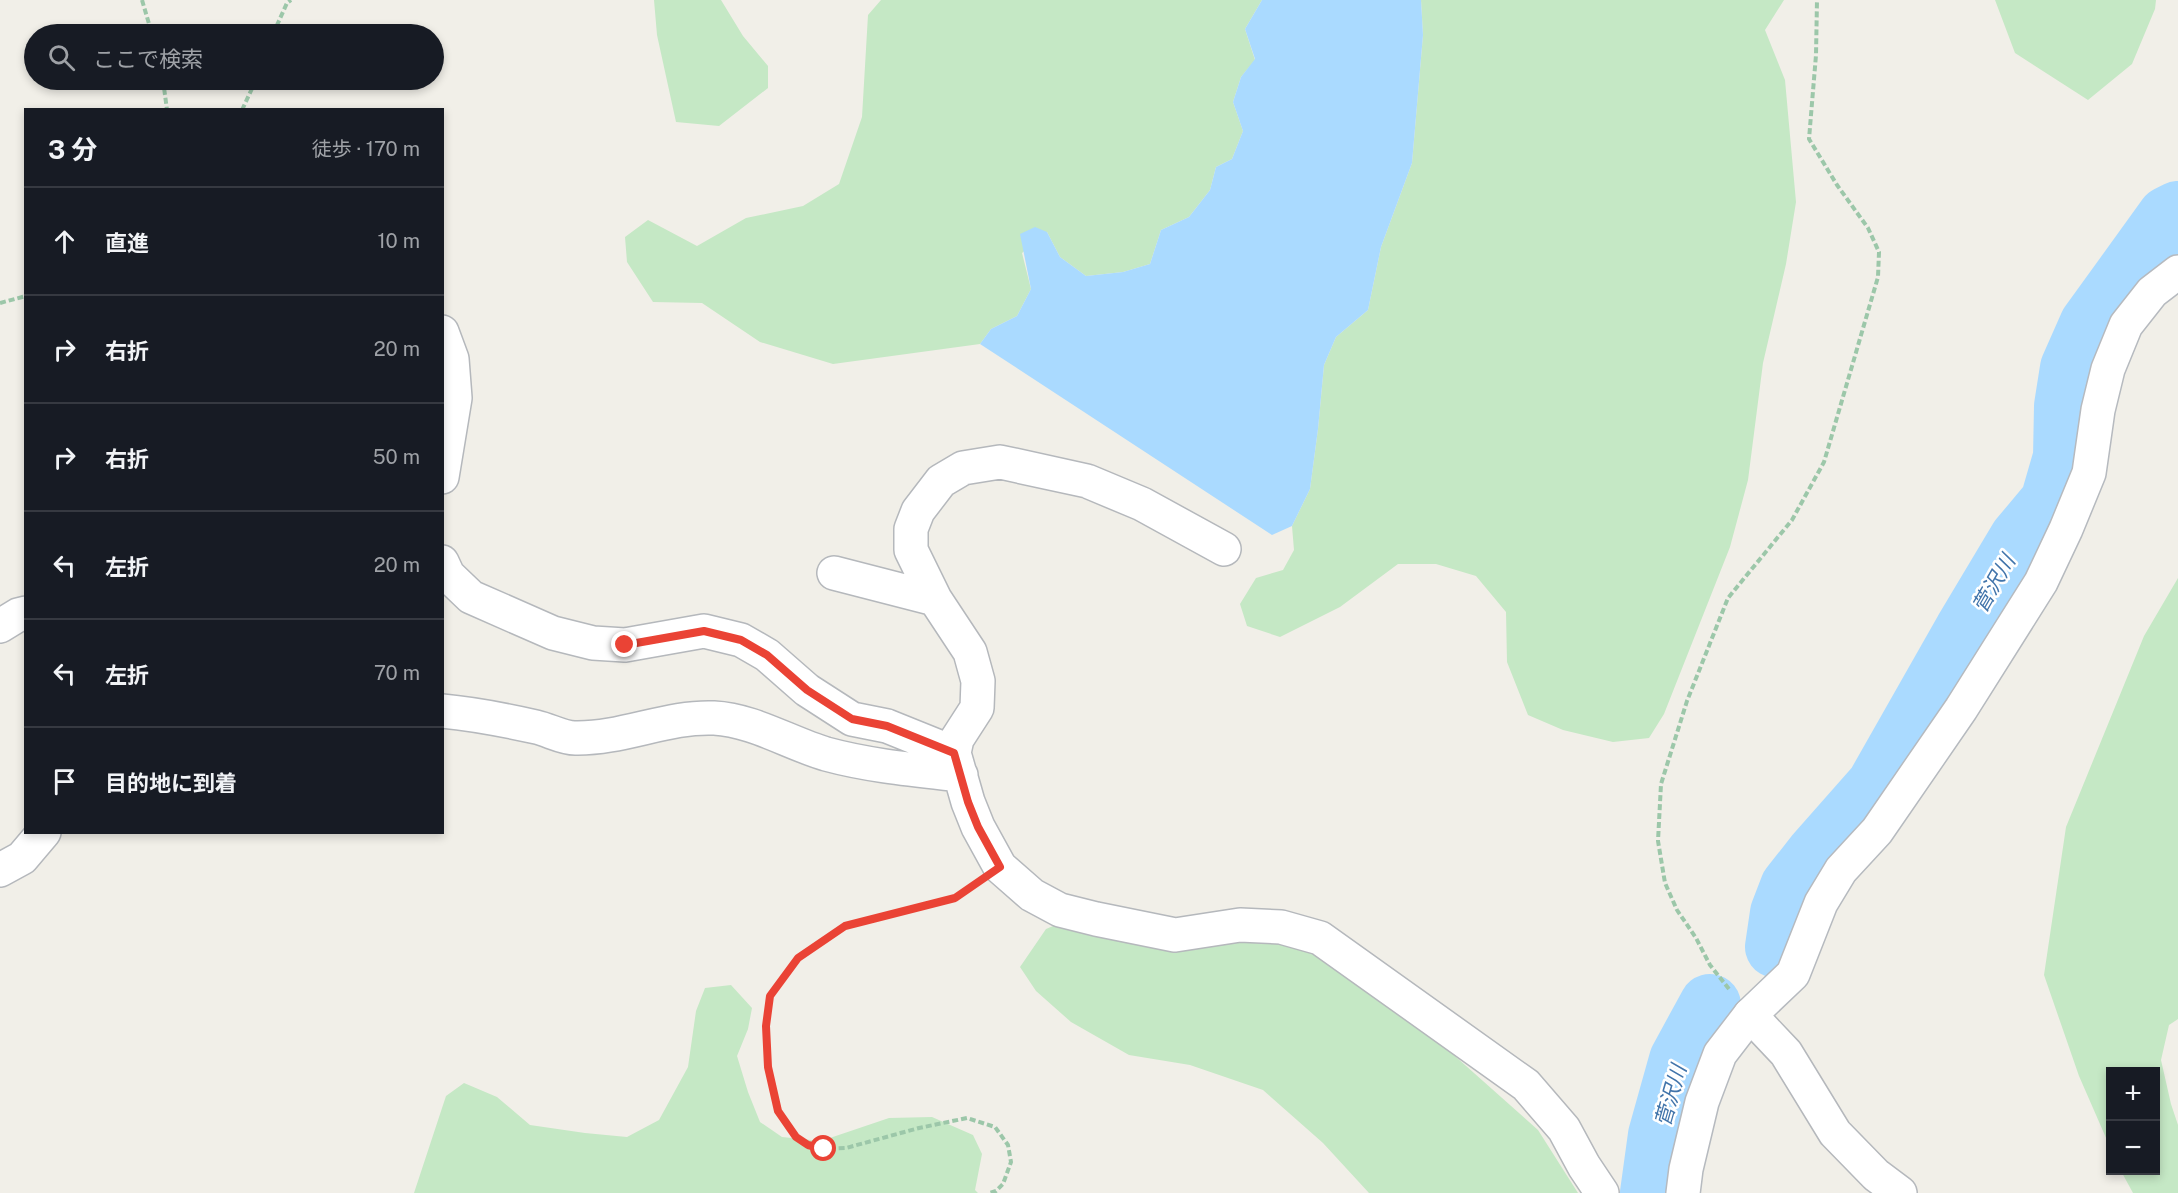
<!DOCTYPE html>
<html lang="ja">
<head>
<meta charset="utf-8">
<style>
  :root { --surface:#171b24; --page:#20242c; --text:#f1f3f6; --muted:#9ea1a6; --line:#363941 }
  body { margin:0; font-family:"Public Sans","Noto Sans JP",sans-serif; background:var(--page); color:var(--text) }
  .controls { position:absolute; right:18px; bottom:18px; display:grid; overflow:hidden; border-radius:0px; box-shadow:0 3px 9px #0003 }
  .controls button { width:54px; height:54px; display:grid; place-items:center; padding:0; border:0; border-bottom:2px solid var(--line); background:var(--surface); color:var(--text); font:30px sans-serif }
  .stop { position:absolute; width:18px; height:18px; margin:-14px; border:4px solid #ea4335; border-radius:50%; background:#fff }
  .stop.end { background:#ea4335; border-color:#fff; box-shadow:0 2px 6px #0008 }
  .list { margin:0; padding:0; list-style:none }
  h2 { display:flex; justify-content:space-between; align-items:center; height:78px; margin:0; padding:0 24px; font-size:26px }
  h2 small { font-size:20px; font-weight:400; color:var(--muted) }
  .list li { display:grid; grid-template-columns:39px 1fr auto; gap:18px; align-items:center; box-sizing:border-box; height:108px; padding:0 24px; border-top:2px solid var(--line) }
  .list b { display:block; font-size:22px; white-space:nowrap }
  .list em { font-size:20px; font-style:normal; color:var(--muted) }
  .icon { flex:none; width:33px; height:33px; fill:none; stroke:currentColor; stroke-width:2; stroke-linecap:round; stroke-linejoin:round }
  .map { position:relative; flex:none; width:2178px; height:1193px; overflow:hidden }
  .search { position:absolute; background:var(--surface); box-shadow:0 3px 9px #0003; left:24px; top:24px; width:420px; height:66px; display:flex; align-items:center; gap:15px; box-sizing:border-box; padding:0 21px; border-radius:33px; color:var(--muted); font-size:22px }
  .panel { position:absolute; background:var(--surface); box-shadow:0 3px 9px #0003; left:24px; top:108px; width:420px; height:726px; border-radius:0px }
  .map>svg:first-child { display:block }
  .green { fill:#c5e8c5 }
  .water { fill:#aadaff }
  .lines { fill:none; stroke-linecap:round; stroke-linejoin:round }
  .river { stroke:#aadaff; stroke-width:62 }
  .street-casing { stroke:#b5b8bc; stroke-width:36 }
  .secondary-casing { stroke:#b6babf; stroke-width:36 }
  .path { stroke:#9cc7a9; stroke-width:4; stroke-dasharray:6 3; stroke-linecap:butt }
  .street { stroke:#fff; stroke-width:33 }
  .secondary { stroke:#fff; stroke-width:33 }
  .route { stroke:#ea4335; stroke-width:8 }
  .labels { text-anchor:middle; stroke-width:5; stroke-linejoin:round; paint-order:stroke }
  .water-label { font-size:21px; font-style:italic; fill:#4174aa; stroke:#fff }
</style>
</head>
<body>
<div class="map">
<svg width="2178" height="1193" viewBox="0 0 2178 1193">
  <rect width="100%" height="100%" fill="#f1efe8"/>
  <path class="green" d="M654 0H721L743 36 768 66V88L719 126 676 122 657 35Z
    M881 0H1262L1245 29 1255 60 1241 77 1233 102 1243 131 1232 159 1216 167 1210 190 1189 217 1161 230 1150 264 1123 272 1086 276 1060 257 1047 232 1022 253 1031 289 1017 316 991 329 980 344 833 364 760 342 702 303 653 302 627 262 625 237 648 220 697 246 746 218 803 206 839 184 862 117 868 15Z
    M1421 0H1784L1765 30 1785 80 1796 202 1786 264 1763 363 1748 480 1730 547 1664 714 1649 738 1613 742 1563 730 1528 715 1507 662 1506 612 1476 576 1436 564H1398L1340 607 1280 637 1247 626 1240 604 1256 578 1283 570 1294 550 1292 526 1310 489 1318 429 1324 365 1336 337 1368 310 1381 247 1412 163 1423 35Z
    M1995 0H2156L2155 9 2132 64 2088 100 2015 53Z
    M2178 578V1019L2169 1025 2161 1060 2171 1104 2178 1125V1193H2133L2121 1171 2156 1170V1072H2110V1147L2079 1076 2044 975 2066 827 2144 636Z
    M1070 919 1265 935 1324 957 1447 1049 1538 1130 1578 1193H1369L1323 1143 1263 1090 1190 1065 1129 1055 1071 1022 1036 991 1020 967 1046 929Z
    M731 985 752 1008 748 1029 737 1056 748 1092 760 1122 782 1137 821 1141 889 1118 932 1117 973 1135 982 1154 975 1190 978 1193H414L446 1096 464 1083 497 1097 530 1125 585 1133 627 1137 659 1120 688 1067 696 1011 705 988Z"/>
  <path class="water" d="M1262 0H1421L1423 35 1412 163 1381 247 1368 310 1336 337 1324 365 1318 429 1310 489 1292 526 1272 535 980 344 991 329 1017 316 1031 289 1020 234 1035 227 1047 232 1060 257 1086 276 1123 272 1150 264 1161 230 1189 217 1210 190 1216 167 1232 159 1243 131 1233 102 1241 77 1255 59 1245 29Z"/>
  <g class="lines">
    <path class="river" d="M1776 947 1781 913 1791 887 1817 854 1877 786 1965 631 2020 539 2051 502 2064 457 2065 406 2071 368 2090 325 2168 217 2178 212
      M1651 1193 1659 1135 1680 1060 1710 1005"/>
    <g class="street-casing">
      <path id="street" d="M442 332 452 359 455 398 442 477
        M1224 549 1142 504 1087 481 1000 462 963 468 941 481 918 511 911 529V550L935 599 970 652 978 681 977 708 957 739 954 753 968 802 978 827 1000 867 1032 895 1060 910 1096 919 1175 935 1240 925 1281 927 1320 938 1526 1085 1564 1129 1584 1166 1602 1193
        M442 562 448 575 471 597 553 633 593 643 625 645 704 631 741 640 767 655 807 690 852 719 887 726 954 753
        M834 573 935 599
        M0 626 18 615 26 613
        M442 711C474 714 505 720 536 727 549 730 563 738 575 738 623 739 667 716 714 718 753 720 789 743 826 754 870 766 916 770 961 775
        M0 870 22 858 44 832
        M1750 1015 1786 1053 1835 1133 1876 1175 1900 1193"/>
    </g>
    <g class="secondary-casing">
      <path id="secondary" d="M1683 1193 1686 1169 1702 1102 1720 1054 1750 1015 1793 974 1821 903 1841 870 1877 831 1961 709 2041 582 2066 529 2089 473 2098 410 2108 369 2126 325 2152 292 2178 272"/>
    </g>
    <path class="path" d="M142 0 152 34
      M273 34 287 3 291 0
      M163 80 167 110
      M242 110 256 80
      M0 303 26 296
      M972 886 955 898 845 926 798 958 770 996 766 1026 768 1067 778 1111 796 1137 808 1145 824 1149 846 1148 919 1128 967 1118 995 1127 1008 1145 1011 1162 1003 1184 996 1191 989 1193
      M1729 989 1710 965 1696 938 1677 910 1665 883 1658 841 1661 784 1687 701 1728 598 1792 520 1824 462 1878 277 1879 252 1868 228 1837 185 1809 139 1816 55 1817 0"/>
    <use href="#street" class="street"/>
    <use href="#secondary" class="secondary"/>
  </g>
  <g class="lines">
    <path class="route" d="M625 645 704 631 741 640 767 655 807 690 852 719 887 726 954 753 968 802 978 827 1000 867 955 898 845 926 798 958 770 996 766 1026 768 1067 778 1111 796 1137 808 1145 824 1149"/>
  </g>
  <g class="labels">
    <g class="water-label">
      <text transform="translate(1994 584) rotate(-60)" y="7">菅沢川</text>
      <text transform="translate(1671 1096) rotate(-74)" y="7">菅沢川</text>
    </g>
  </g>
</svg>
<div class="controls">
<button>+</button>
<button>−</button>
</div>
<div class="stop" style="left:824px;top:1149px"></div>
<div class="stop end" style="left:625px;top:645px"></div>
<div class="search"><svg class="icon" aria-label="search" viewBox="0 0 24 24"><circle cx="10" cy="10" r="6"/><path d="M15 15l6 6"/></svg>ここで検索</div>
<section class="panel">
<h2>3 分<small>徒歩 · 170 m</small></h2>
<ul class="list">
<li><svg class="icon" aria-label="ahead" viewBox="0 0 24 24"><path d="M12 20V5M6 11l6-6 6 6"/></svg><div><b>直進</b></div><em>10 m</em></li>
<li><svg class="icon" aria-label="right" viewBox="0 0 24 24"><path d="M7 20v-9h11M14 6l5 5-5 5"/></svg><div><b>右折</b></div><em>20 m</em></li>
<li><svg class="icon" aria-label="right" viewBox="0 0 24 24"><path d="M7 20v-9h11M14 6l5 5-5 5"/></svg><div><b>右折</b></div><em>50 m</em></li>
<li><svg class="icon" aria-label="left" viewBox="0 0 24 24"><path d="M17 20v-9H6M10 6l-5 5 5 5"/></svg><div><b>左折</b></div><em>20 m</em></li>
<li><svg class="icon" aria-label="left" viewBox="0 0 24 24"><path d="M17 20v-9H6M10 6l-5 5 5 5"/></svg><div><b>左折</b></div><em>70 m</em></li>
<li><svg class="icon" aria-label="arrive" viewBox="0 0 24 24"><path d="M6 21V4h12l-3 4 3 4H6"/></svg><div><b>目的地に到着</b></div></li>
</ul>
</section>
</div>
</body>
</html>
